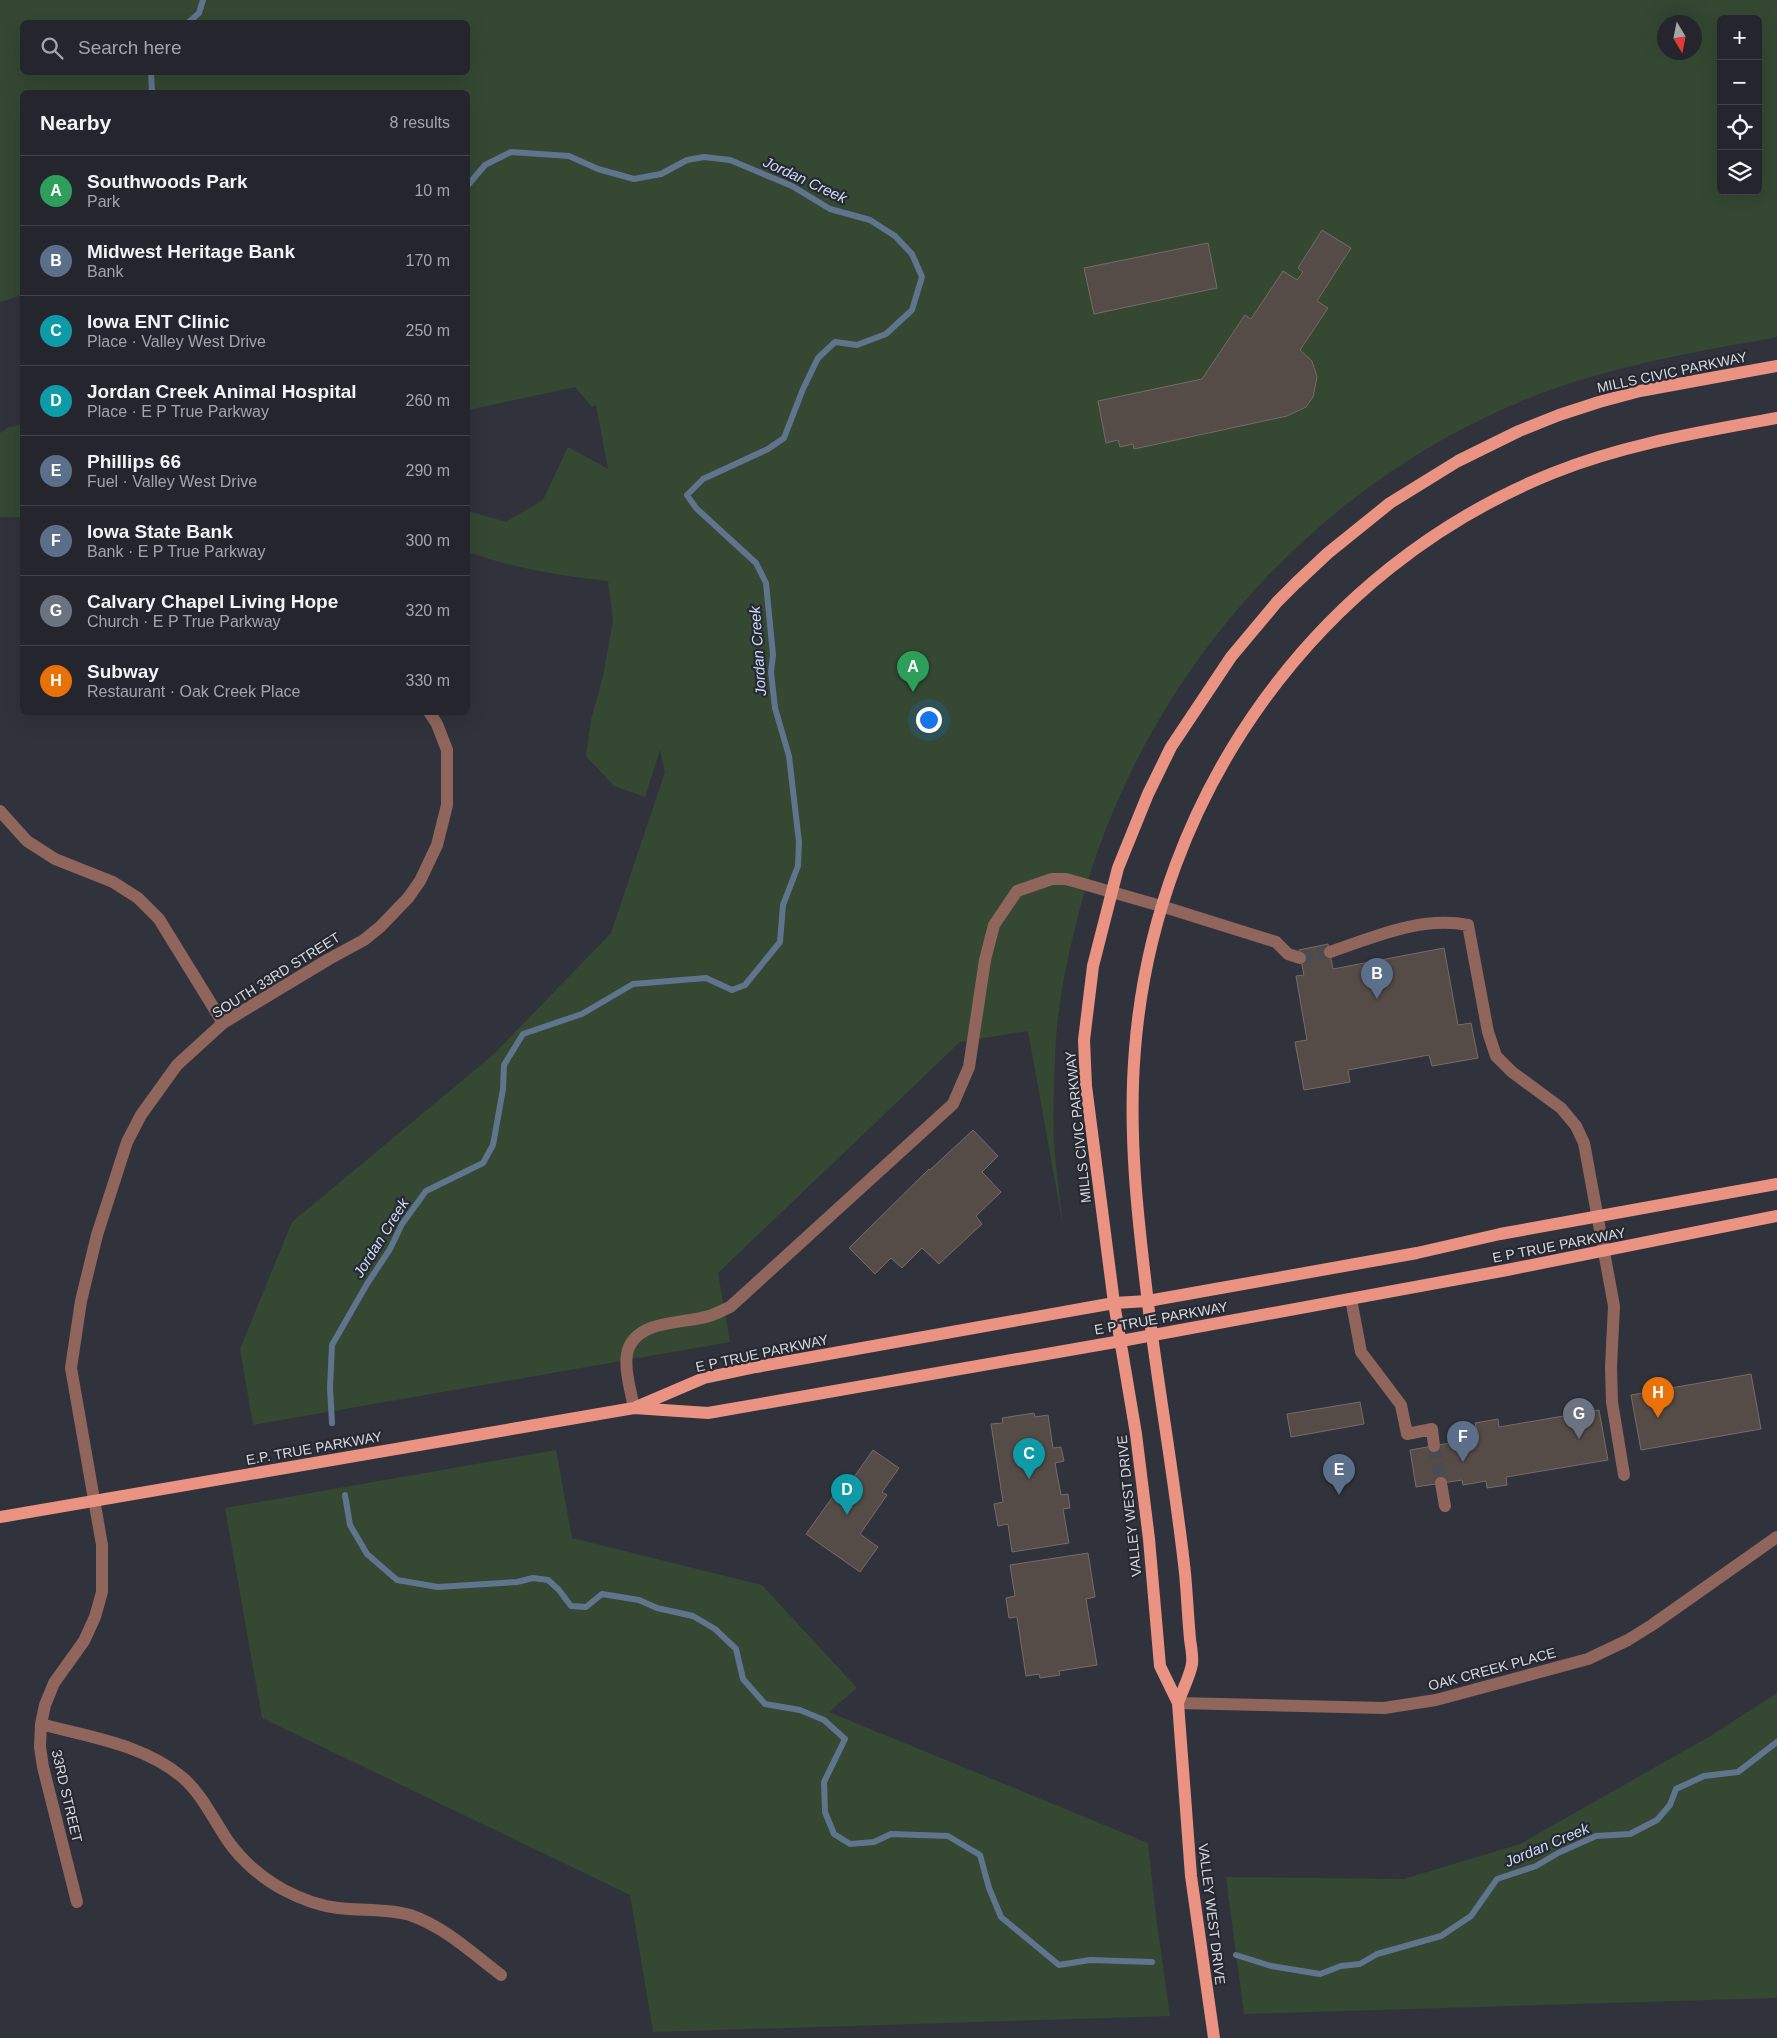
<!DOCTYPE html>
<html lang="en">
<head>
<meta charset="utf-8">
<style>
  :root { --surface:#25262d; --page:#313239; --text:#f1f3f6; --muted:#a3a5aa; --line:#424349; --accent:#8bbbb9 }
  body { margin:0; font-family:Helvetica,sans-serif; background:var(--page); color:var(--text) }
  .controls { position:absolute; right:15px; top:15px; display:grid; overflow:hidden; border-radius:8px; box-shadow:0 5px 20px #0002 }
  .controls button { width:45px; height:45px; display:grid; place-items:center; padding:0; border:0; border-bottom:1px solid var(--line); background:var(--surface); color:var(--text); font:25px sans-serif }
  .compass { position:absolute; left:1657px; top:15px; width:45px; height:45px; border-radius:50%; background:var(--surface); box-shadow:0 5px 20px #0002; rotate:170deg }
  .you { position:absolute; left:928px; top:719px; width:18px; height:18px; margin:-12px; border:4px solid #fff; border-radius:50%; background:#1a73e8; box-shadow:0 0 0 8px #1a73e833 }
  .badge { display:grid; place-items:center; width:32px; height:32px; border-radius:50%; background:var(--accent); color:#fff; font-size:16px; font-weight:700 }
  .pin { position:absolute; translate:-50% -41px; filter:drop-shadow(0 1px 2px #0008) }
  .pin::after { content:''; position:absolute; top:26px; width:18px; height:15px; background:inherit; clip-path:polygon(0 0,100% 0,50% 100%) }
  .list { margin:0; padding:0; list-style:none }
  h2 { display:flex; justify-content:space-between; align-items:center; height:65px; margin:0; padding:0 20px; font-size:21px }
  h2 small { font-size:16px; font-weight:400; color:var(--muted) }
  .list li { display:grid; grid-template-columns:32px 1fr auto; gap:15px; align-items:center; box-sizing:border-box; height:70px; padding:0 20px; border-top:1px solid var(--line) }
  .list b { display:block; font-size:19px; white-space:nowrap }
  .list p { margin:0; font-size:16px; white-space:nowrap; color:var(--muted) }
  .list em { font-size:16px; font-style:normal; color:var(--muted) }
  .icon { flex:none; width:28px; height:28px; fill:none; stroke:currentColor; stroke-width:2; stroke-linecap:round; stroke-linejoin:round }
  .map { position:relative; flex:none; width:1777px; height:2038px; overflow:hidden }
  .search { position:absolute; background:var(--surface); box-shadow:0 5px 20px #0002; left:20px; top:20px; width:450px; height:55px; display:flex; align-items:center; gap:12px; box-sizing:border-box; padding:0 18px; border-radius:8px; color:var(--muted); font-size:19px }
  .panel { position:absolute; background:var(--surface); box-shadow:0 5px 20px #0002; left:20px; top:90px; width:450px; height:625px; border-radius:8px }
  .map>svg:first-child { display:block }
  .green { fill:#344832; fill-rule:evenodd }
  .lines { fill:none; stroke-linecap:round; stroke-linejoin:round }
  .stream { stroke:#61748d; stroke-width:6 }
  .building { fill:#554b47; stroke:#766b67 }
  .minor-tunnel { stroke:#4a4c54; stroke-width:12; stroke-dasharray:12 6; stroke-linecap:butt }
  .minor { stroke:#8f655c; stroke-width:12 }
  .major { stroke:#ea9383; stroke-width:12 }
  .labels { text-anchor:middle; stroke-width:4.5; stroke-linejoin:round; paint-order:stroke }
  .street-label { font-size:14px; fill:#d7d9de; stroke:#272932 }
  .water-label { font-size:15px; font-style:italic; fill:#cbddf6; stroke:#272932 }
</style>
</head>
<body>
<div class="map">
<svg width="1777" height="2038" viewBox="0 0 1777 2038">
  <rect width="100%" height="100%" fill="#31333c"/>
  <path class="green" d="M0 0H1777V337C1690 353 1603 367 1522 401 1298 494 1129 696 1074 932 1064 973 1056 1016 1055 1059 1054 1086 1053 1115 1054 1143 1056 1170 1060 1198 1063 1226L1028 1031 960 1042 718 1273 730 1342 253 1425 240 1349 292 1222 494 1054 611 933 665 772 660 750 645 797 614 786 586 756 591 720 603 676 613 621 608 581C560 576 513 568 468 552V511L506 522 543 500 568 447 608 469 596 405 592 407 575 387 468 410V92H22V295L0 302ZM1721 19H1758V191H1721ZM22 22H468V72H22ZM1664 22H1694V52H1664Z
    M22 424V517H0V433L7 428Z
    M556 1450 572 1538 762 1585 857 1688 829 1712 1148 1843 1155 1909 1170 2016 653 2032 630 1895 262 1718 225 1508Z
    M1777 1693V1998L1244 2014 1226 1877 1404 1879 1520 1844 1712 1735Z"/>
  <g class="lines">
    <path class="stream" d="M189 22 199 13 203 0
      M151 72 152 92
      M332 1423 330 1388 332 1345 367 1284 390 1249 402 1224 426 1191 483 1163 493 1145 503 1089 504 1065 523 1034 582 1014 633 984 706 978 732 990 745 985 780 942 783 905 798 866 799 842 789 756 775 708 771 672 773 655 766 583 756 563 696 508 687 495 703 479 768 449 784 438 803 389 818 358 835 342 857 345 886 334 912 310 922 277 912 254 895 236 870 220 830 209 792 186 730 160 704 157 687 160 661 174 634 179 598 169 569 156 511 152 485 165 468 185
      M345 1495 350 1525 367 1554 397 1580 438 1587 517 1582 533 1578 548 1580 559 1590 571 1606 586 1607 602 1594 639 1600 657 1608 693 1616 715 1629 736 1649 743 1679 765 1704 800 1710 824 1720 845 1739 824 1782 825 1812 834 1834 850 1844 874 1842 891 1834 948 1836 980 1855 989 1888 1001 1917 1059 1965 1090 1960 1152 1962
      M1236 1955 1271 1966 1320 1974 1341 1966 1360 1964 1377 1954 1441 1936 1471 1916 1497 1879 1536 1866 1558 1853 1596 1836 1630 1834 1657 1820 1670 1805 1676 1789 1704 1776 1738 1772 1777 1742"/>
  </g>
  <path class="building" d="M1322 230 1351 248 1317 301 1328 308 1300 350 1312 361 1317 377 1313 397 1306 407 1287 416 1134 449 1133 444 1120 447 1118 440 1106 443 1098 401 1202 379 1245 315 1251 319 1283 271 1297 280 1303 272 1298 268Z
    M1208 243 1217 288 1094 314 1084 268Z
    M1328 944 1333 969 1444 948 1458 1025 1471 1023 1478 1058 1432 1066 1429 1055 1348 1070 1350 1082 1304 1090 1295 1042 1307 1040 1296 976 1304 975 1299 950Z
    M973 1130 998 1156 982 1172 1001 1192 976 1216 982 1224 939 1264 922 1248 902 1268 891 1258 875 1274 849 1248 929 1169 930 1170Z
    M1751 1374 1761 1429 1641 1450 1631 1395Z
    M1360 1402 1364 1424 1291 1437 1287 1414Z
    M1599 1410 1608 1460 1506 1477 1507 1485 1487 1488 1486 1481 1463 1485 1462 1480 1416 1487 1410 1450 1456 1442 1454 1435 1477 1431 1475 1423 1498 1419 1499 1427Z
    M1034 1413 1035 1417 1048 1415 1053 1448 1061 1447 1064 1461 1055 1463 1061 1495 1068 1494 1070 1508 1063 1509 1069 1543 1012 1552 1008 1524 998 1526 994 1504 1003 1502 991 1424 1003 1423 1002 1418Z
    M873 1450 899 1468 882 1492 887 1495 860 1534 878 1547 860 1572 806 1534 847 1477 852 1480Z
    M1088 1553 1095 1597 1086 1599 1097 1665 1059 1671 1060 1675 1040 1678 1039 1674 1026 1676 1017 1617 1009 1618 1006 1598 1015 1596 1010 1565Z"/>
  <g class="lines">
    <path class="minor-tunnel" d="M1300 958 1330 952
      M1434 1446 1441 1483"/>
    <path class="minor" d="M0 811 27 841 55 859 113 882 138 898 159 919 223 1023
      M1330 952C1374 937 1420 916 1468 925L1488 1032 1496 1056 1512 1072 1561 1108 1576 1126 1584 1143 1614 1306 1611 1367 1612 1402 1624 1475
      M1351 1299 1361 1352 1401 1405 1407 1434 1432 1429 1434 1446
      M634 1408C631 1391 622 1364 629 1347 642 1319 684 1324 709 1316 716 1314 723 1310 730 1307L953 1104 969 1067 985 960 994 925 1017 891 1052 879H1066L1161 906 1276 942 1288 954 1300 958
      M1441 1483 1445 1506
      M1178 1703 1384 1708 1436 1700 1588 1659 1628 1640 1652 1625 1777 1537
      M41 1724C88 1737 143 1744 182 1777 202 1794 213 1819 228 1841 242 1861 263 1879 284 1890 301 1899 320 1906 338 1908 362 1911 386 1908 410 1915 445 1927 472 1953 501 1975
      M77 1902 43 1767 40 1747 41 1724 45 1705 54 1683 84 1641 95 1617 102 1592V1545L71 1368 81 1301 97 1235 127 1142 141 1115 177 1065 223 1023 329 959 364 940 380 927 408 898 420 881 437 845 447 805V750L437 724 429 712"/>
    <path class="major" d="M636 1407 704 1378 756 1367 1114 1303 1148 1301 1417 1253 1500 1234 1777 1184
      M0 1517 634 1408 708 1413 1121 1341 1507 1270 1777 1216
      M1178 1703C1182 1691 1190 1676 1192 1664 1193 1656 1191 1647 1190 1639 1188 1617 1187 1595 1185 1573 1176 1491 1162 1410 1151 1328 1140 1236 1127 1142 1135 1049 1155 796 1316 568 1553 473 1625 444 1701 432 1777 418
      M1214 2038 1191 1876 1178 1703 1160 1666 1149 1539 1136 1434 1114 1303 1086 1086 1084 1040 1093 966 1118 868 1148 794 1171 747 1231 657 1277 602 1296 583 1328 553 1390 503 1458 461 1519 431 1559 415 1599 402 1640 391 1777 366"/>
  </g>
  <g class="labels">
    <g class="street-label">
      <text transform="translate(1672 372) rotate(-12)" y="5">MILLS CIVIC PARKWAY</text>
      <text transform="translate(276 975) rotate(-32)" y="5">SOUTH 33RD STREET</text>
      <text transform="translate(1078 1127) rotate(-96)" y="5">MILLS CIVIC PARKWAY</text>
      <text transform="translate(1559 1245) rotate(-11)" y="5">E P TRUE PARKWAY</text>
      <text transform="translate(1161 1318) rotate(-10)" y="5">E P TRUE PARKWAY</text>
      <text transform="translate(762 1353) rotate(-12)" y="5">E P TRUE PARKWAY</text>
      <text transform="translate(314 1448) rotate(-10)" y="5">E.P. TRUE PARKWAY</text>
      <text transform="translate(1129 1506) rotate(-96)" y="5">VALLEY WEST DRIVE</text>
      <text transform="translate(1492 1669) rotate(-15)" y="5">OAK CREEK PLACE</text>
      <text transform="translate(67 1796) rotate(77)" y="5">33RD STREET</text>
      <text transform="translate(1212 1914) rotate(83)" y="5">VALLEY WEST DRIVE</text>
    </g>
    <g class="water-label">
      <text transform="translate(805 180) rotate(25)" y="5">Jordan Creek</text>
      <text transform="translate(758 651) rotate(-94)" y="5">Jordan Creek</text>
      <text transform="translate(381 1238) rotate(-58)" y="5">Jordan Creek</text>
      <text transform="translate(1547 1845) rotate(-23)" y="5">Jordan Creek</text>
    </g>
  </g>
</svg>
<div class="controls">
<button>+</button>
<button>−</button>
<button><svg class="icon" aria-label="locate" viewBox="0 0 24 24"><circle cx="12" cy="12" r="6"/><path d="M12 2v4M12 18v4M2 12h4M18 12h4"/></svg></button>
<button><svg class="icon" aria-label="layers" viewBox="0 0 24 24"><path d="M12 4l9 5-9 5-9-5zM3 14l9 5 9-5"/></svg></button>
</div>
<svg class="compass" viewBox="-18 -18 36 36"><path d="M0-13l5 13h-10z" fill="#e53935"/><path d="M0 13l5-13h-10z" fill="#a3a5aa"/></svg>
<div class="you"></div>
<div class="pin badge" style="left:913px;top:692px;background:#2e9e5b">A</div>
<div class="pin badge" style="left:1377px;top:999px;background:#5c6f8a">B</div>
<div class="pin badge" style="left:1029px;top:1479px;background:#0f9aa8">C</div>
<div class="pin badge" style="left:847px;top:1515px;background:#0f9aa8">D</div>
<div class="pin badge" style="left:1339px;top:1495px;background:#5c6f8a">E</div>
<div class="pin badge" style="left:1463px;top:1462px;background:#5c6f8a">F</div>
<div class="pin badge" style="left:1579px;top:1439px;background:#6b7280">G</div>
<div class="pin badge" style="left:1658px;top:1418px;background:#e8710a">H</div>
<div class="search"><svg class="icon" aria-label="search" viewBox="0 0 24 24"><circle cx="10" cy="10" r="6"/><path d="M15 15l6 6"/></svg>Search here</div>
<section class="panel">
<h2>Nearby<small>8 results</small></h2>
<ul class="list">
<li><span class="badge" style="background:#2e9e5b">A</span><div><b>Southwoods Park</b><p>Park</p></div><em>10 m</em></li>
<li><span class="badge" style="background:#5c6f8a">B</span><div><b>Midwest Heritage Bank</b><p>Bank</p></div><em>170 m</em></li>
<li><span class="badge" style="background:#0f9aa8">C</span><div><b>Iowa ENT Clinic</b><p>Place · Valley West Drive</p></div><em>250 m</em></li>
<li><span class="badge" style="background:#0f9aa8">D</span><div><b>Jordan Creek Animal Hospital</b><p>Place · E P True Parkway</p></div><em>260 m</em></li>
<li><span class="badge" style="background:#5c6f8a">E</span><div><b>Phillips 66</b><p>Fuel · Valley West Drive</p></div><em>290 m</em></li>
<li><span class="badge" style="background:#5c6f8a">F</span><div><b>Iowa State Bank</b><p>Bank · E P True Parkway</p></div><em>300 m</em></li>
<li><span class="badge" style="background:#6b7280">G</span><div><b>Calvary Chapel Living Hope</b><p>Church · E P True Parkway</p></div><em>320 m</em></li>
<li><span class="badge" style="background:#e8710a">H</span><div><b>Subway</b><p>Restaurant · Oak Creek Place</p></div><em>330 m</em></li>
</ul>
</section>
</div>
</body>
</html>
